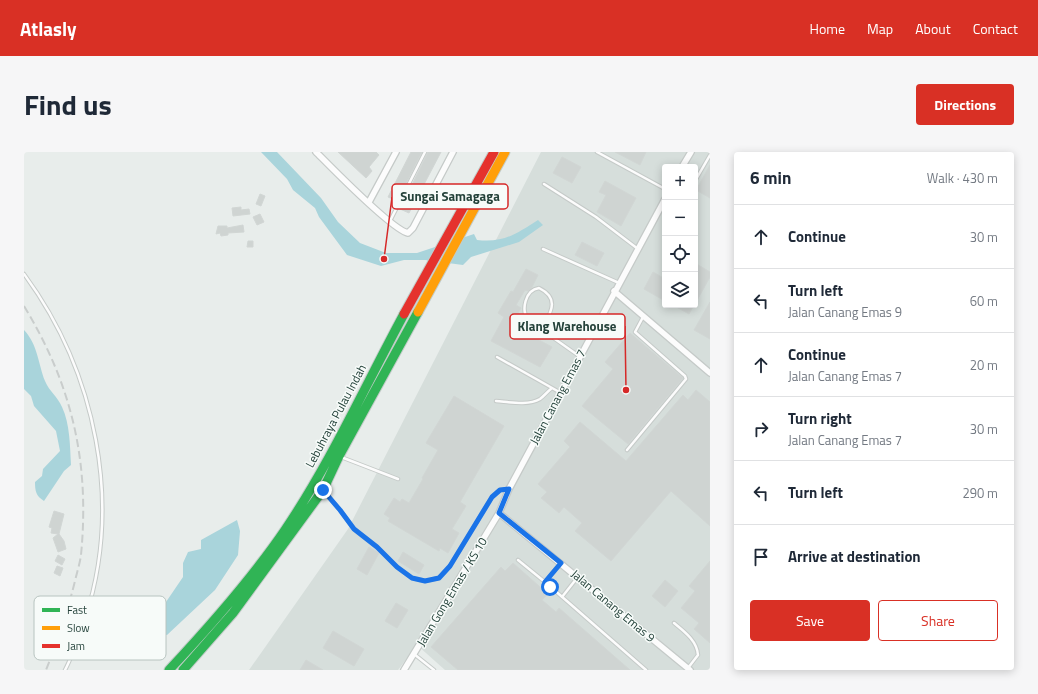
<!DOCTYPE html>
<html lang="en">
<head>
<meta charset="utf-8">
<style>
  :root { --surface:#fff; --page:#f6f6f7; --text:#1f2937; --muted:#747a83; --line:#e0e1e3; --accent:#d93025 }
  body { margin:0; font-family:"Titillium Web",sans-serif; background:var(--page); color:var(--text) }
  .controls { position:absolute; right:12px; top:12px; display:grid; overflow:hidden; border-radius:4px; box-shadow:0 2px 10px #0003 }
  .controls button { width:36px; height:36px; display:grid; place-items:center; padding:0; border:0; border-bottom:1px solid var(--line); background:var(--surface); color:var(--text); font:20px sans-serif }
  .stop { position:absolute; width:12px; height:12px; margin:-9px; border:3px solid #1a73e8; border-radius:50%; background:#fff }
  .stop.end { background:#1a73e8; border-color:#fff; box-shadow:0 1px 4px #0008 }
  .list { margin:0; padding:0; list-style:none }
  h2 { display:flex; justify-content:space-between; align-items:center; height:52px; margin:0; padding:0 16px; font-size:17px }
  h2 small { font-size:13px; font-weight:400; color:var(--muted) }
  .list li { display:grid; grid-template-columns:26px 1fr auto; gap:12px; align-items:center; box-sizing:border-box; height:64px; padding:0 16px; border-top:1px solid var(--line) }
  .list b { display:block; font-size:15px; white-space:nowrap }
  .list p { margin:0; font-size:13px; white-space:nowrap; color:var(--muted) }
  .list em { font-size:13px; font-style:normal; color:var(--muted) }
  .actions { display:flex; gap:8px; padding:12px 16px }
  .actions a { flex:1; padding:9px 0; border:1px solid var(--accent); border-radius:4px; text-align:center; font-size:14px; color:var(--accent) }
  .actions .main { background:var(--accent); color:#fff }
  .icon { flex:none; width:22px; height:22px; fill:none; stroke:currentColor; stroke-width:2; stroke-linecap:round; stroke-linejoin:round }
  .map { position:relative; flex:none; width:686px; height:518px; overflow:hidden; border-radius:4px }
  header { display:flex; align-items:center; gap:24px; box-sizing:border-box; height:56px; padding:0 20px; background:var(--accent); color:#fff }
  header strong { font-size:19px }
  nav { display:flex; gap:22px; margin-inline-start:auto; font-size:14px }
  .intro { display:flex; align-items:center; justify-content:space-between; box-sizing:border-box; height:96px; padding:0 24px }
  h1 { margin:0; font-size:28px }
  .button { padding:10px 18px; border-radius:4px; background:var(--accent); color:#fff; font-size:14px; font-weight:700 }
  main { display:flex; gap:24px; padding:0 24px }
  aside { flex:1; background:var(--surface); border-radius:4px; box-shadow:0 2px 10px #0003 }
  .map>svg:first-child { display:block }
  .built { fill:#d6dedb; fill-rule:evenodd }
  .water { fill:#a9d4db }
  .building { fill:#cfd4d2; stroke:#d1d6d4 }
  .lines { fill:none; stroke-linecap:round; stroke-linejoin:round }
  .lane-casing { stroke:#c5cac8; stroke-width:4.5 }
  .street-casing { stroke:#c5cac8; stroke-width:8 }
  .fast-casing { stroke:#c3ccc9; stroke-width:11 }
  .slow-casing { stroke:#c3ccc9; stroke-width:11 }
  .jam-casing { stroke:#c3ccc9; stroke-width:11 }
  .lane { stroke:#fcfcfc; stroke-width:2.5 }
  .street { stroke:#fcfcfc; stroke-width:5.5 }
  .fast { stroke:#30b455; stroke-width:9 }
  .slow { stroke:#ff9f0a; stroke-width:9 }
  .jam { stroke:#e5322d; stroke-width:9 }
  .rail { stroke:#c9cdcc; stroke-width:2; stroke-dasharray:8 4; stroke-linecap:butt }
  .route { stroke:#1a73e8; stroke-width:5 }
  .labels { text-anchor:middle; stroke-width:3; stroke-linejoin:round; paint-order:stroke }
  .street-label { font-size:12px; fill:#24423a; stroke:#f7fbf9 }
  .key { fill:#f7fbf9; stroke:#b8c4c0; stroke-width:1 }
  .key-label { font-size:11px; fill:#24423a }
  .leader { fill:none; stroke:#d62828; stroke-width:1.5 }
  .callout-dot { fill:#d62828; stroke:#f7fbf9; stroke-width:1.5 }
  .callout { fill:#f7fbf9; stroke:#d62828; stroke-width:1.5 }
  .callout-label { font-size:13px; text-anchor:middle; font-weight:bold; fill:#24423a }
</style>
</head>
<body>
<header>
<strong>Atlasly</strong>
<nav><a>Home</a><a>Map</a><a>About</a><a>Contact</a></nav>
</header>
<div class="intro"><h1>Find us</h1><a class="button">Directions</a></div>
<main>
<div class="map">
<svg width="686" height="518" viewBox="0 0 686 518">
  <rect width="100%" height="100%" fill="#e8edeb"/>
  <path class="built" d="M517 0H686V518H421L393 493 374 518H225L324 377ZM641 15H671V153H641Z"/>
  <path class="water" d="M237 0H253L297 46 314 70 336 91 362 101H393L450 82 453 88C480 91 492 82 514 68L519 73 495 90 447 105 439 113 401 108H380L357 114 323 103 295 65 291 56 269 38 263 27Z
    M0 178C14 193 14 211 21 229 25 239 34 245 38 255 46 272 46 294 47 313L40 319 20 349C12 344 11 339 11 330L18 324 19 317 36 299 32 279 10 254 7 244 0 237Z
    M213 368 216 379 214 403 191 438 143 483 138 482 128 489 109 478 102 480 69 464 74 451 83 449 97 455 110 451 125 456 142 450 159 425V411L164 400 177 397V388Z"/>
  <path class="building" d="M314 0H352L355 3 345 15 348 19 342 26Z
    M387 0H398L373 49 364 45Z
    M404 0H417L385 61 376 57Z
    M591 0H622L616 13Z
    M538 5 557 15 548 31 529 21Z
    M686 13V46L672 38Z
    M581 29 612 46 597 74 573 60 582 43 575 40Z
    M236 42 241 44 237 54 232 52Z
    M217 55V58L225 57 226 62 209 64 208 56Z
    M236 62 240 70 233 73 229 65Z
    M219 73 220 80 204 81V83L197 84 196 81 192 82 194 74H203V76Z
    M224 89H229V95H223Z
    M558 90 580 101 573 114 551 103Z
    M671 111 686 120V125L671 152Z
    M502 117 514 123 507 137 504 139 501 138 492 153 497 156 487 173 528 195 516 215 467 189 480 165 474 161 487 139 489 140Z
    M629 120 641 127V149L620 137Z
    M686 150V187L670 178Z
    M649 153H670L665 162Z
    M606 181 659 226 604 292 558 254 589 217 581 210Z
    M672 238 686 250V374L647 339 587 409 551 379 558 371 540 355 535 361 517 346 523 340 514 332 546 295 540 289 556 270 602 309 659 243 664 248Z
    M430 244 480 274 436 350 442 354 428 377 435 381 424 401 416 396 415 399 364 369 366 366 360 362 370 346 376 350 378 347 385 351 399 327 398 326 414 298 402 291Z
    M30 359 40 362 35 382 40 389 42 397 34 400 29 386 34 382 27 381 28 376 25 375Z
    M345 395 355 401 343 423 333 417Z
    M379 400 400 413 395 422 374 409Z
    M34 403 41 407 38 413 31 409Z
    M686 409V491L670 477 675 471 657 456 671 439 665 434Z
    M489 411 524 442 518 448 532 460 535 456 606 518H434L407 495 477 415 481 419Z
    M33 414 39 416 36 424 30 421Z
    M641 428 654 439 641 455 628 444Z
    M372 451 384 458 373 476 361 469Z
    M309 479 340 497 330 514 299 496Z
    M282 508 299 518H276Z"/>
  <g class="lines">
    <g class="lane-casing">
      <path id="lane" d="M573 0 641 37
        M671 29 686 3
        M520 32 572 65 614 97
        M366 69 401 0
        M519 97 595 131
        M0 122C72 220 99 351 61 467 55 484 49 503 41 518
        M518 178C526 161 537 147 515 136 501 138 497 158 504 168L555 204
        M473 205 537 241
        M472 249C485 250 504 254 516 247 520 244 524 239 528 236
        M603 298 662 227 661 224 611 180 619 165
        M317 305 374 327
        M300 340 316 358 330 377 353 395 373 415 388 426 401 429 415 426 426 414 468 345 476 338 484 337
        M494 408 521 430
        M536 412 521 430 622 518
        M538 445 553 426
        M650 471C661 480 673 489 674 503L664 516
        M390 502 410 518"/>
    </g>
    <g class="street-casing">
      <path id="street" d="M292 0C307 15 368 78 384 81L389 76 429 0
        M658 15 667 0
        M641 47 485 337 475 361 666 518
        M345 50 372 0
        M590 139 686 221
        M380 518 475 361"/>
    </g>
    <g class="fast-casing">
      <path id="fast" d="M145 518C186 474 227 428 261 378 307 310 341 234 380 162
        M159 518 209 461 299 338 315 304 394 160"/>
    </g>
    <g class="slow-casing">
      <path id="slow" d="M394 160 481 0"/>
    </g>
    <g class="jam-casing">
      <path id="jam" d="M380 162 470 0"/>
    </g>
    <use href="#lane" class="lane"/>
    <use href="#street" class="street"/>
    <use href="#fast" class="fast"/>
    <use href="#slow" class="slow"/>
    <use href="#jam" class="jam"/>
    <path class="rail" d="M0 154C48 233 66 310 57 403 56 411 53 420 51 429 43 461 34 488 22 518"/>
  </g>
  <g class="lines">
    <path class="route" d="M299 338 316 358 330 377 353 395 373 415 388 426 401 429 415 426 426 414 468 345 476 338 485 337 475 361 537 411 521 430 526 435"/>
  </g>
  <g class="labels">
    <g class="street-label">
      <text transform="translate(534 245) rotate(-62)" y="4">Jalan Canang Emas 7</text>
      <text transform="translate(312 264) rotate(-62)" y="4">Lebuhraya Pulau Indah</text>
      <text transform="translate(428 440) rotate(-59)" y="4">Jalan Gong Emas / KS 10</text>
      <text transform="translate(589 454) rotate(40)" y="4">Jalan Canang Emas 9</text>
    </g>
  </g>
  <rect x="10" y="444" width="132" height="64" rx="6" class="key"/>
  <rect x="18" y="456" width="18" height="4" fill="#30b455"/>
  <rect x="18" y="474" width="18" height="4" fill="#ff9f0a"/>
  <rect x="18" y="492" width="18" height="4" fill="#e5322d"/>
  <g class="key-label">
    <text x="43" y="462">Fast</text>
    <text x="43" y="480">Slow</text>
    <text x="43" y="498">Jam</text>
  </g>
  <path class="leader" d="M360 107L368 45M602 238L601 174"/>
  <g class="callout-dot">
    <circle cx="360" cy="107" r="4"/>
    <circle cx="602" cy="238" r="4"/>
  </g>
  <g class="callout">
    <rect x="368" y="32" width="116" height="25" rx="4"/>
    <rect x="486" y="162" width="115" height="25" rx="4"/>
  </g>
  <g class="callout-label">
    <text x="426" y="49">Sungai Samagaga</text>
    <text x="543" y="179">Klang Warehouse</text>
  </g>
</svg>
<div class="controls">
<button>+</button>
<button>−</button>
<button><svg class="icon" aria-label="locate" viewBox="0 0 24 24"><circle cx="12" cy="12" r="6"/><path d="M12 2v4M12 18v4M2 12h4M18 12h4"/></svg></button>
<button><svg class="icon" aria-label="layers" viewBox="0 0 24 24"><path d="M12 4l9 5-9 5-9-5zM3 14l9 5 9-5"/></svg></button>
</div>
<div class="stop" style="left:526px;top:435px"></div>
<div class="stop end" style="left:299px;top:338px"></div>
</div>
<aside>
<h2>6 min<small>Walk · 430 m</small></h2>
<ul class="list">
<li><svg class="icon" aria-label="ahead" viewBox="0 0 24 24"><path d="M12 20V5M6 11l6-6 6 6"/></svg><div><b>Continue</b></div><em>30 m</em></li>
<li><svg class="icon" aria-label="left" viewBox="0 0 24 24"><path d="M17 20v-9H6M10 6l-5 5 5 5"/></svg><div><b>Turn left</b><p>Jalan Canang Emas 9</p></div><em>60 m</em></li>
<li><svg class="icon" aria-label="ahead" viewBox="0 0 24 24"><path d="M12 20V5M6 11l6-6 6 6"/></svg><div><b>Continue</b><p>Jalan Canang Emas 7</p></div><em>20 m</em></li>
<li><svg class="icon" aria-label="right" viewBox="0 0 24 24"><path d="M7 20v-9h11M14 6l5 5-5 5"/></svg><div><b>Turn right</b><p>Jalan Canang Emas 7</p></div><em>30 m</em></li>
<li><svg class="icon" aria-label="left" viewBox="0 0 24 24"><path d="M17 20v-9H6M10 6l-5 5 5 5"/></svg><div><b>Turn left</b></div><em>290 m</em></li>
<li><svg class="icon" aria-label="arrive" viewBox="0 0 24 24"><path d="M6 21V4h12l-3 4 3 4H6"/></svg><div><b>Arrive at destination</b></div></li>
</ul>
<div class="actions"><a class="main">Save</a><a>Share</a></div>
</aside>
</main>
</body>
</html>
